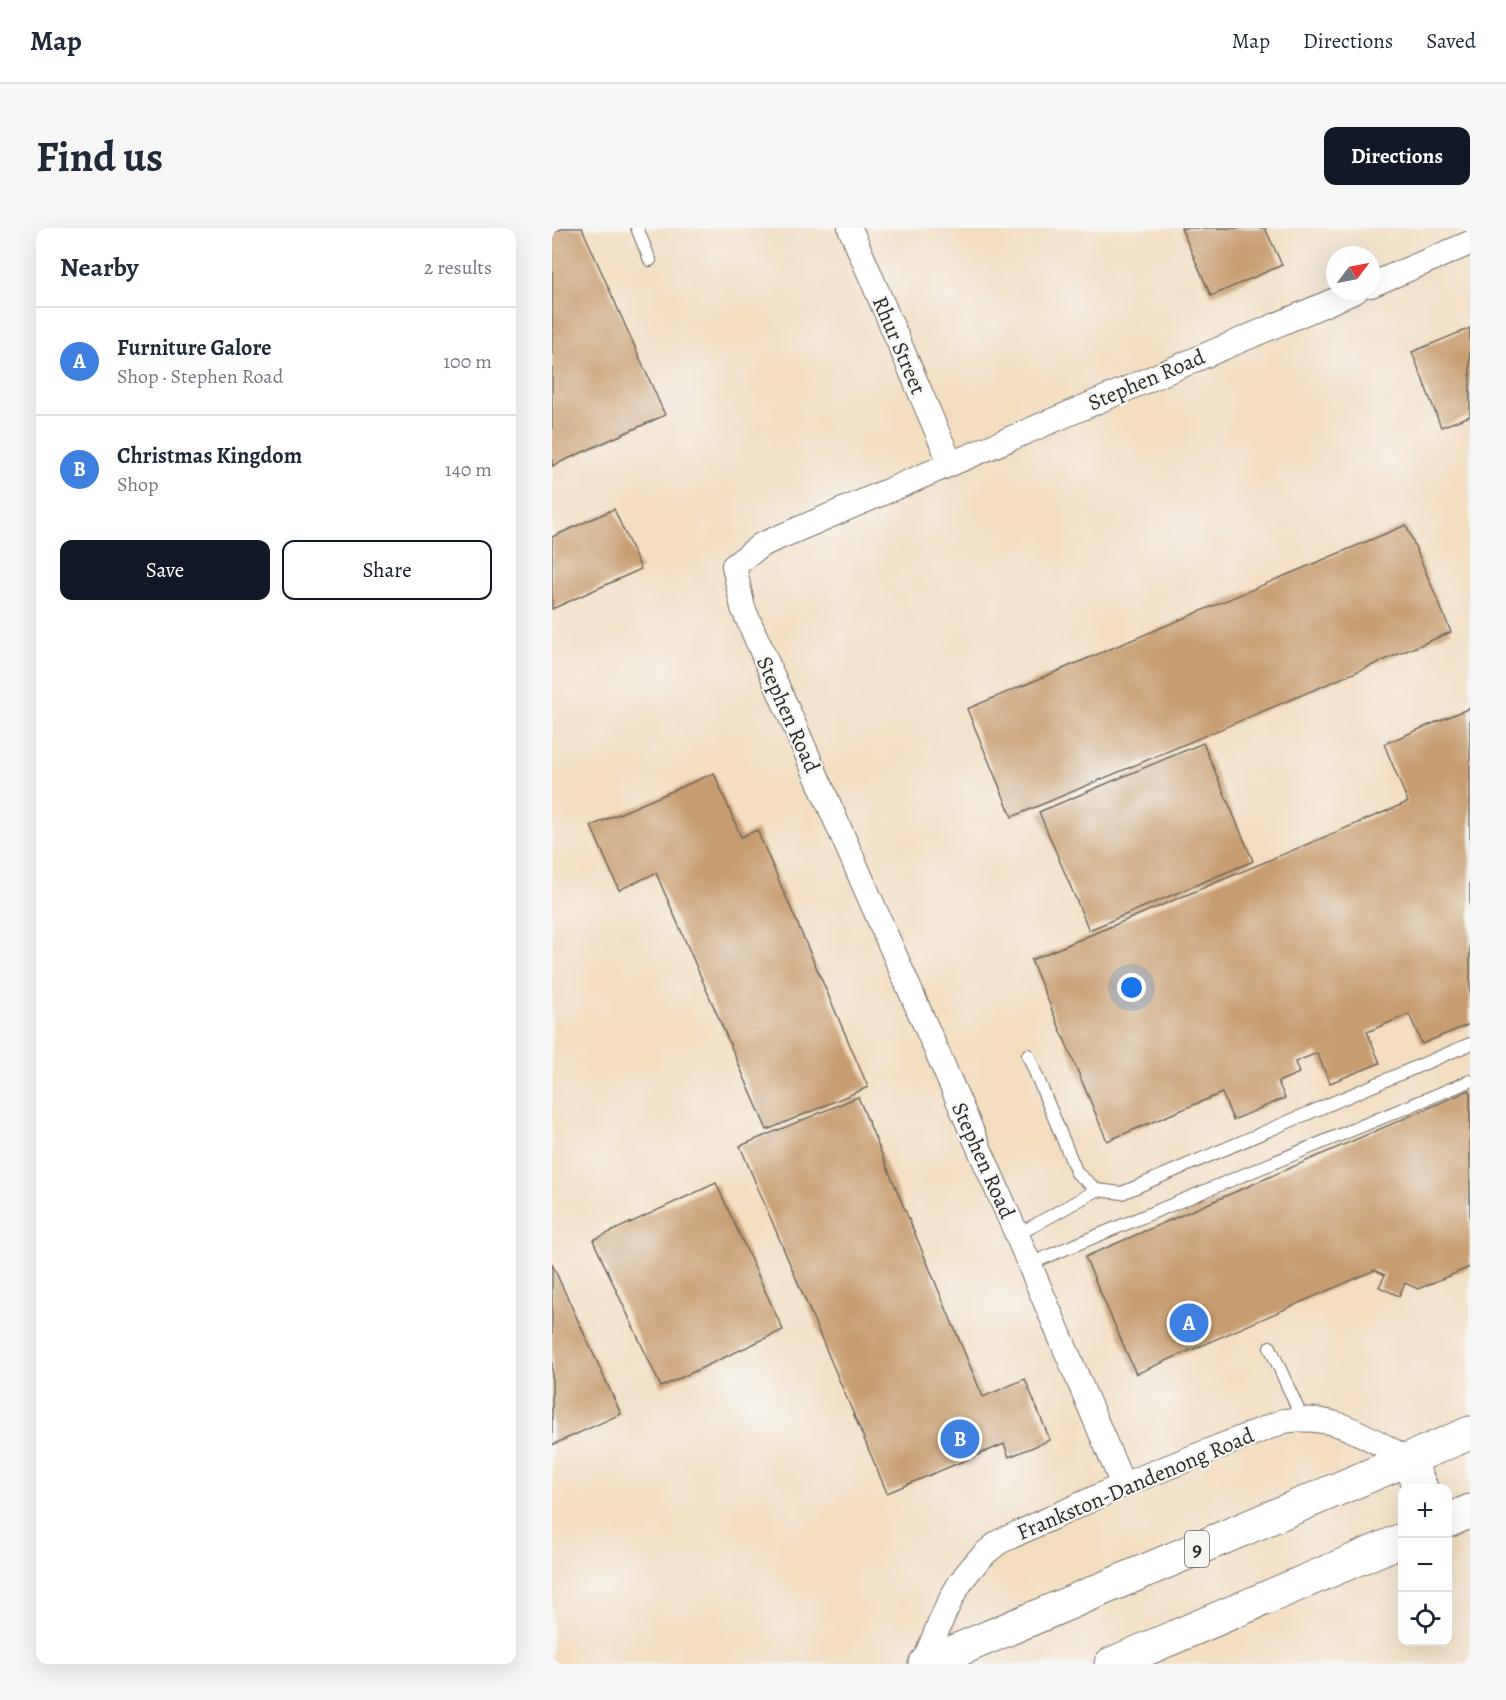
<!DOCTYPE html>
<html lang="en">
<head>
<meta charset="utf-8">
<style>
  :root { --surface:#fff; --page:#f6f6f7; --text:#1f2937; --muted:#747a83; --line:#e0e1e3; --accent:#111827 }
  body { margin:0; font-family:Alegreya,serif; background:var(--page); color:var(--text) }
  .controls { position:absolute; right:18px; bottom:18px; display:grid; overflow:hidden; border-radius:12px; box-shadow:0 6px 24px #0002 }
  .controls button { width:54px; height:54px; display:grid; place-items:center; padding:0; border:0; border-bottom:2px solid var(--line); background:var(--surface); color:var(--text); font:30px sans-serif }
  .compass { position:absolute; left:774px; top:18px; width:54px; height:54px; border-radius:50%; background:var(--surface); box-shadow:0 6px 24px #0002; rotate:58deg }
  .you { position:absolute; left:580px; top:760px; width:21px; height:21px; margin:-15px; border:4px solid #fff; border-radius:50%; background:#1a73e8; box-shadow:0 0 0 9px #1a73e833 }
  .badge { display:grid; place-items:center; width:39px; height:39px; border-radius:50%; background:var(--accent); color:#fff; font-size:20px; font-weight:700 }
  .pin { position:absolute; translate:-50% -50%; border:3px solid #fff; box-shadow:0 2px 6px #0006 }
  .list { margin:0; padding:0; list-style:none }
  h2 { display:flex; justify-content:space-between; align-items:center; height:78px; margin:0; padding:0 24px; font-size:26px }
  h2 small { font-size:20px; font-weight:400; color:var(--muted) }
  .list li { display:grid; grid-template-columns:39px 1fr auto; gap:18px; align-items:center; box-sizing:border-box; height:108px; padding:0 24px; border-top:2px solid var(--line) }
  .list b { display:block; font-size:22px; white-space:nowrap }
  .list p { margin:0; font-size:20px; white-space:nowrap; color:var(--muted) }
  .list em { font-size:20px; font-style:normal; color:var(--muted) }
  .actions { display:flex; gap:12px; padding:18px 24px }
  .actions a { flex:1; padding:14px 0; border:2px solid var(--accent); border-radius:12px; text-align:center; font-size:21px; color:var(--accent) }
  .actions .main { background:var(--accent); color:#fff }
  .icon { flex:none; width:33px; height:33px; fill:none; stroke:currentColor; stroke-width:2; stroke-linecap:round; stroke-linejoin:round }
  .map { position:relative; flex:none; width:918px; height:1436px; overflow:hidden; border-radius:12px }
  header { display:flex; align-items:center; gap:36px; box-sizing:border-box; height:84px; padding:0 30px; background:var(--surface); border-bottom:2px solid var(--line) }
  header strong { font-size:28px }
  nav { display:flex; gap:33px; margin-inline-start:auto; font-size:21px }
  .intro { display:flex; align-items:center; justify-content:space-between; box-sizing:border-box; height:144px; padding:0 36px }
  h1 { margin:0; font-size:42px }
  .button { padding:15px 27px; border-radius:12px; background:var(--accent); color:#fff; font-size:21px; font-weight:700 }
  main { display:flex; gap:36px; padding:0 36px }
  aside { flex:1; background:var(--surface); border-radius:12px; box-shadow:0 6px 24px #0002 }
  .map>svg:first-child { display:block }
  .building { fill:#c79d70 }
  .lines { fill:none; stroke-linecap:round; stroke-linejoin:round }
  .lane-casing { stroke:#716a60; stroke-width:14 }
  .street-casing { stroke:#716a60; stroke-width:26 }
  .highway-casing { stroke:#716a60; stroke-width:35 }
  .lane { stroke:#fff; stroke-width:12 }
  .street { stroke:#fff; stroke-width:24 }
  .highway { stroke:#fff; stroke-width:33 }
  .labels { text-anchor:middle; stroke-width:4.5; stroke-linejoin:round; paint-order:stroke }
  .shield { fill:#f6f6f2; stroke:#686867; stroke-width:1.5 }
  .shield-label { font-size:21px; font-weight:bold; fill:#2b2b2b }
  .street-label { font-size:22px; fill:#2b2b2b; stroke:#f6f6f2 }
</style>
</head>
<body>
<header>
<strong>Map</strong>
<nav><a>Map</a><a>Directions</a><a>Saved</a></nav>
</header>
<div class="intro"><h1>Find us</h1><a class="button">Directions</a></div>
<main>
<aside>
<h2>Nearby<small>2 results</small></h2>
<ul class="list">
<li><span class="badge" style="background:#3f7fe0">A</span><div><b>Furniture Galore</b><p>Shop · Stephen Road</p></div><em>100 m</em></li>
<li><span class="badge" style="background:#3f7fe0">B</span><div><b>Christmas Kingdom</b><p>Shop</p></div><em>140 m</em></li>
</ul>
<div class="actions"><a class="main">Save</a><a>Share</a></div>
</aside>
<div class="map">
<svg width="918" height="1436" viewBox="0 0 918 1436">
  <rect width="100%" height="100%" fill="#f6f6f2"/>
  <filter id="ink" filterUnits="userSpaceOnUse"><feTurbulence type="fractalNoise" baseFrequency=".0167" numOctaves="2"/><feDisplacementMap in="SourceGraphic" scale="12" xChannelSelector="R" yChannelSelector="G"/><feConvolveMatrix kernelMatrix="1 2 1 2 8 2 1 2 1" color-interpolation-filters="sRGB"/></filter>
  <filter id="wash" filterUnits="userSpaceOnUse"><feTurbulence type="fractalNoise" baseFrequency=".008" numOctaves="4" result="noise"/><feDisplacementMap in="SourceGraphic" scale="24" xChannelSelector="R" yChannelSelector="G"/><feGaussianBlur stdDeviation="1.35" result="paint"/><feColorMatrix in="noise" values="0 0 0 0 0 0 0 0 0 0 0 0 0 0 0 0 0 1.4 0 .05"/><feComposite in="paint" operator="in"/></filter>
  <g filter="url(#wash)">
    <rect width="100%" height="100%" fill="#f3dec2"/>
    <g id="blocks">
      <path class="building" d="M12 0H30L113 187 0 238V5Z
        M629 0H713L730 37 659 68Z
        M918 100V188L889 199 860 124Z
        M62 281 89 341 0 381V309Z
        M854 297 899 404 460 589 415 481Z
        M918 480V796L870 816 857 786 815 804 828 835 778 855 765 825 743 834 747 845 726 854 733 870 681 892 670 865 555 913 479 732 856 574 832 516Z
        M651 515 701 633 537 702 487 584Z
        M162 545 189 609 205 602 316 859 215 902 104 645 67 662 39 598Z
        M918 862V1039L866 1061 853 1055 847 1068 827 1059 833 1047 823 1042 584 1146 533 1029Z
        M306 869 431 1169 473 1151 498 1212 457 1229 452 1216 335 1265 188 918Z
        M164 955 231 1102 109 1159 41 1012Z
        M0 1036 69 1186 0 1217Z"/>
    </g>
  </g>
  <g filter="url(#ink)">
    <use href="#blocks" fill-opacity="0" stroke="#716a60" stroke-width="1.5"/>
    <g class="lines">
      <g class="lane-casing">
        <path id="lane" d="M85 0 98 32
          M476 827 525 945 545 962 570 965 918 816
          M465 1007 545 962
          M477 1036 918 853
          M718 1119 750 1190"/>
      </g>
      <g class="street-casing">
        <path id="street" d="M298 0 398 234
          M819 57 918 15
          M571 1257 465 1007 191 380 182 338 209 317 804 63
          M371 1436C392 1387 402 1347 447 1314L571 1257 732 1193C785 1185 811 1208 856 1231"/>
      </g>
      <g class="highway-casing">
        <path id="highway" d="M856 1231 869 1260
          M896 1293 918 1283
          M373 1436 918 1205
          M559 1436 850 1312"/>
      </g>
      <use href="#lane" class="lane"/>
      <use href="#street" class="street"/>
      <use href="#highway" class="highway"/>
    </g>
  </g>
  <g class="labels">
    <rect class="shield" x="633" y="1303" width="24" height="36" rx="4.5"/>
    <g class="shield-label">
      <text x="645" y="1328">9</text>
    </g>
    <g class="street-label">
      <text transform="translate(348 117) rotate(67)" y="8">Rhur Street</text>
      <text transform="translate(594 151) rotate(-23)" y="8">Stephen Road</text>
      <text transform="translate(237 486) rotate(66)" y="8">Stephen Road</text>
      <text transform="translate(432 932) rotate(66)" y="8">Stephen Road</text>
      <text transform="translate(583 1255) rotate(-23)" y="8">Frankston-Dandenong Road</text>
    </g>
  </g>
</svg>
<div class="controls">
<button>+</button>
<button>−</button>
<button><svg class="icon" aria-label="locate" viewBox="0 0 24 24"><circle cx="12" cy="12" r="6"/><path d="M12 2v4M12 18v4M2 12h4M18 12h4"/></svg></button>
</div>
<svg class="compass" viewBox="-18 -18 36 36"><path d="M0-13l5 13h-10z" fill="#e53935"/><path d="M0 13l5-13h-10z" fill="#747a83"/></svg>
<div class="you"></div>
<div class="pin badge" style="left:637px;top:1095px;background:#3f7fe0">A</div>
<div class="pin badge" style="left:408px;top:1211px;background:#3f7fe0">B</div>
</div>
</main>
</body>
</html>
